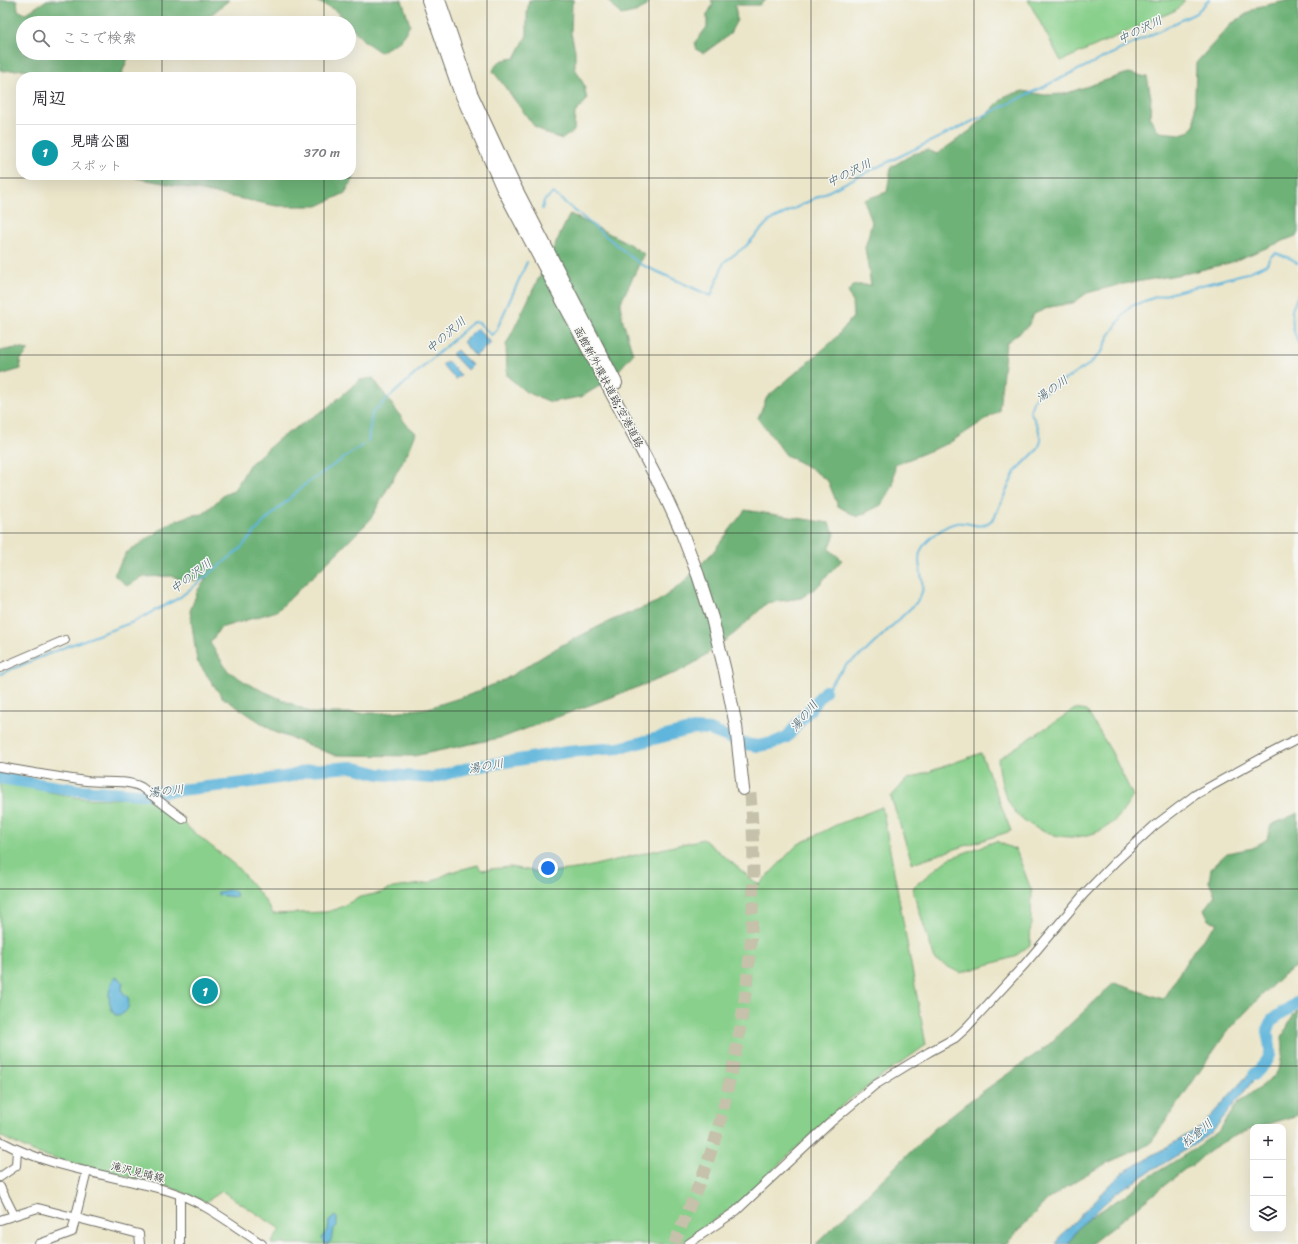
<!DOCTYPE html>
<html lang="ja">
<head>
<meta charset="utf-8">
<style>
  :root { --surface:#fff; --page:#f7f7f7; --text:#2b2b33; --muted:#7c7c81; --line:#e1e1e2; --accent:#0b8043 }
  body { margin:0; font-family:Sriracha,"Klee One",sans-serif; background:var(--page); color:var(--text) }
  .controls { position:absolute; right:12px; bottom:12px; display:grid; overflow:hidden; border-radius:8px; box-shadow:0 4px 16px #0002 }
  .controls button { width:36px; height:36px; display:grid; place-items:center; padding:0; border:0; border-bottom:1px solid var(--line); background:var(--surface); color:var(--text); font:20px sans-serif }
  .you { position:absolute; left:548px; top:868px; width:14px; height:14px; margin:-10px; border:3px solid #fff; border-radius:50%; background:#1a73e8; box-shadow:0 0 0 6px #1a73e833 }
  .badge { display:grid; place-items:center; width:26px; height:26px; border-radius:50%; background:var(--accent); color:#fff; font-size:13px; font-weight:700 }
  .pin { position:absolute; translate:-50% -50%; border:2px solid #fff; box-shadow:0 1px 4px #0006 }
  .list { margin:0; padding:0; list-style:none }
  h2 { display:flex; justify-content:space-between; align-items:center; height:52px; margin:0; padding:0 16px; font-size:17px }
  h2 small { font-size:13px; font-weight:400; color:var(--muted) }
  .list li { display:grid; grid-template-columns:26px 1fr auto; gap:12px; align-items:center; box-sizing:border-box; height:56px; padding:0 16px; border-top:1px solid var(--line) }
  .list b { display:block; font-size:15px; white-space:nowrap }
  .list p { margin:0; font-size:13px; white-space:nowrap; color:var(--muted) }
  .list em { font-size:13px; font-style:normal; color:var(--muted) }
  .icon { flex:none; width:22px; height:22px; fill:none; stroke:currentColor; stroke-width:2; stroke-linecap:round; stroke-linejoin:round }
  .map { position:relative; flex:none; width:1298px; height:1244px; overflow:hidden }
  .search { position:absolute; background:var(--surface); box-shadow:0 4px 16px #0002; left:16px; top:16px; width:340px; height:44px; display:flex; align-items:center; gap:10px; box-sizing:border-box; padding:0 14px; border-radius:22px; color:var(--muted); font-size:15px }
  .panel { position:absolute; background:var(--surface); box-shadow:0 4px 16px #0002; left:16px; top:72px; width:340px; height:108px; border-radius:16px }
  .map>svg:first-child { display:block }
  .green { fill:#89d08c; stroke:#5a7e5c }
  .forest { fill:#6eb278; stroke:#4c6e52 }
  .water { fill:#5fb5db; stroke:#457083 }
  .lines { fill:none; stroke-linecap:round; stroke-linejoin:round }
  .stream { stroke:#5fb5db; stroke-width:2 }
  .river { stroke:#5fb5db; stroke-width:12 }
  .highway-tunnel { stroke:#c5c1aa; stroke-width:12; stroke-dasharray:12 6; stroke-linecap:butt }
  .minor-casing { stroke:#6e6c63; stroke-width:10 }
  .highway-casing { stroke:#6e6c63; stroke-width:14 }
  .minor { stroke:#fff; stroke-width:8 }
  .highway { stroke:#fff; stroke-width:12 }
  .grid { fill:none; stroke:#2b2b2b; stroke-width:1; stroke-opacity:0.55 }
  .labels { text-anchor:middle; stroke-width:3; stroke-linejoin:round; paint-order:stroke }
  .street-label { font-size:11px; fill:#2b2b2b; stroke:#f6f6f2 }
  .water-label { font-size:12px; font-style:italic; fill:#3d5b69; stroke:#f6f6f2 }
</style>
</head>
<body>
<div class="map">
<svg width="1298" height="1244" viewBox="0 0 1298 1244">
  <rect width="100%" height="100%" fill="#f6f6f2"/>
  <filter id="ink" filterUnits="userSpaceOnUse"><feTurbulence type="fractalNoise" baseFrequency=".025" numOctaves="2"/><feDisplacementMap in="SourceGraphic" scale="8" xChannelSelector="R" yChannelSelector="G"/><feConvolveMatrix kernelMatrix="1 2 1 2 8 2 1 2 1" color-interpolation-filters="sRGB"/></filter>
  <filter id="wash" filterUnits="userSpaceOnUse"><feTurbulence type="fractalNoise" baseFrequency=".012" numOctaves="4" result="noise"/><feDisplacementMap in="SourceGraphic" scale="16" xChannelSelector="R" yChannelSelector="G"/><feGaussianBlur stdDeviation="0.9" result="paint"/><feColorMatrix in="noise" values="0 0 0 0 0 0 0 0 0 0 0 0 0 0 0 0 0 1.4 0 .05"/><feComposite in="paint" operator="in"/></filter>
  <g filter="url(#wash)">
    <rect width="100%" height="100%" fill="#ebe6ca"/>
    <path class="green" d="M1028 0H1185L1176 10 1061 61Z
      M1075 709 1087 711 1111 751 1133 796C1126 807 1119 819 1108 826 1083 843 1051 839 1028 823 1024 820 1019 817 1016 813 1003 798 1000 778 998 759Z
      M981 753 1011 831 912 863 891 797 906 780Z
      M0 782 80 798 113 799 149 796 237 867 264 899 273 914 326 912 337 909 360 897 380 893 393 888 429 883 451 872 478 865 481 870 510 867 544 873 583 868 703 839 759 885 797 845 836 825 882 807 926 1045 846 1102 732 1208 681 1244H271L280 1229 222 1191 206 1202 167 1186 56 1159 33 1152 0 1136Z
      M996 841 1016 850 1032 892 1030 945 1014 957 960 973 935 960 912 888 948 859Z"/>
    <path class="forest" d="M0 0H17L18 10 25 14 47 0H229L212 14 198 23H23V53H135L128 58 122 73 125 77H29L26 69 3 71 0 70Z
      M314 0H402L410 25 400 41 380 52 364 41 337 11Z
      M529 0H574L572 4 571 33 575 50V68L584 85 587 100 575 113 574 131 562 139 547 134 534 126 493 71C498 59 503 60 515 58L527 35V14Z
      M607 0H648L647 6 635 12 621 15 611 3Z
      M711 0H766L759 5H735L737 20 729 35 704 53 697 50 695 42 707 27V15L713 4Z
      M1291 0 1298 1V235L1229 263 1188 273 1118 285 1087 293 1073 303 1050 307 1034 314 1028 326 1006 343 999 411 949 443 895 465 893 486 881 505 857 517 838 506 828 481 810 468 786 455 758 418 767 397 833 341 853 317 852 301 848 291 854 285H871L865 248 872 222 864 200 887 192 891 167 913 154 928 150 937 154 971 130 1005 96 1023 91 1044 95 1064 94 1128 73 1147 77 1151 97 1150 118 1159 132 1180 134 1190 131 1195 124V95L1196 63 1231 24 1257 7Z
      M351 153 353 154 354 177 345 193 318 206H277L137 178 132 175H351Z
      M570 214 626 242 644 254 620 304 623 321 633 354 611 379 581 397 551 402 526 392 507 376 506 345Z
      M16 348 29 350 20 361 21 369 0 375V351Z
      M373 378 406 424 416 433 410 448 370 520 334 556 277 611 220 628 210 643 228 671 250 685 312 713H383L428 708 469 695 504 680 560 646 610 621 657 602 682 584 713 552 745 510 829 523 835 534 829 549 842 560 817 587 801 598 767 603 735 633 696 662 678 672 504 737 414 756 334 755 275 732 222 697 197 661 190 611 198 590 206 579 184 581 172 576 142 577 128 586 114 575 126 553 172 522 192 515 203 514 224 495 233 491 240 481 249 465 280 438 327 408 360 380Z
      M1298 813V965L1284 974 1260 997 1226 1033 1150 1144 1107 1163 1078 1179 1047 1200 1006 1244H816L935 1128 968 1102 1046 1047 1114 983 1163 999 1195 948 1218 923 1209 920 1204 909 1215 895 1209 882 1211 868 1227 853 1253 848 1267 839 1271 825Z
      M1298 1010V1115L1259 1127H1253V1129C1237 1134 1221 1142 1208 1152 1198 1159 1197 1164 1185 1169L1091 1244H1068L1080 1226 1086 1220 1124 1196 1146 1179 1191 1151 1219 1131 1238 1103 1274 1076 1280 1066 1283 1047 1282 1037 1294 1014Z"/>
    <path class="water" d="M477 328 491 343 475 356 463 342Z
      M457 350 472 365 467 370 452 354Z
      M447 361 461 375 455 379 442 365Z
      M229 890H234L236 893 237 896 235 897 218 895V892Z
      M115 977C119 978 121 979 123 983L122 988 123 993 128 997C131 1007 126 1016 115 1015 107 1005 107 987 115 977Z
      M1268 1062 1211 1133 1179 1154 1117 1192 1080 1226 1068 1244H1056L1065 1231 1122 1173 1201 1127 1245 1078Z
      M335 1216 337 1218V1226C328 1233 336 1241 326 1244L322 1239 323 1235 328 1230 329 1221Z"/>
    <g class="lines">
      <path class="stream" d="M542 209 544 201 553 193 640 264 711 296 724 262 746 246 768 222 857 177 1196 13 1209 0
        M1298 295 1292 310 1293 328 1298 343
        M368 441 372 413 465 329 473 322 479 323 491 335 496 331 527 262
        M0 674 65 647 133 622 179 598 238 551 265 521 303 486 363 445
        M825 691 846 665 865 652 916 603C918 599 921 596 922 592 925 578 915 563 921 550 926 540 946 524 957 523 975 521 978 533 994 518L1015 472 1038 449 1041 441 1038 427 1030 411 1034 399 1090 364 1103 350 1109 336 1129 307 1153 298 1247 273 1267 264 1270 257 1276 253 1292 259 1298 264"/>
      <path class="river" d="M0 778 77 790 142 794 244 783 291 776 310 770 352 767 379 774 432 778 468 768 567 752 619 748 693 729 710 730 745 744 758 746 773 743 787 737 825 691
        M1254 1075C1272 1056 1273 1058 1267 1032L1273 1019 1298 1002"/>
    </g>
  </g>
  <g filter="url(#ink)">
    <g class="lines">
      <path class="highway-tunnel" d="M674 1244C688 1210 704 1175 715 1140 722 1116 727 1091 733 1066 752 975 758 882 750 789"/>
      <g class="minor-casing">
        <path id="minor" d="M0 668 65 640
          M0 767C29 772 57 777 86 781 104 783 124 779 141 787L183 819
          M0 1141C52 1169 113 1175 169 1191 203 1201 232 1225 262 1244
          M0 1177 16 1166 17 1150
          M0 1187 14 1215
          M180 1195V1244
          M0 1220 38 1208 139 1234 140 1244
          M39 1244 72 1232 87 1171
          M688 1244 736 1211 830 1123 875 1085 929 1052 955 1038 966 1028 1025 964 1084 894 1116 861 1154 826 1195 795 1271 753 1298 739"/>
      </g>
      <g class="highway-casing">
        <path id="highway" d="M428 0 459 89 502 187 629 426 660 485 680 528 698 575 712 618 725 671 736 726 743 789
          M439 0 471 93 512 181 616 383"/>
      </g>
      <use href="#minor" class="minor"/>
      <use href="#highway" class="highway"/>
    </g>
  </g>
  <path class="grid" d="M162 0V23M324 0V23M487 0V1244M649 0V1244M811 0V1244M974 0V1244M1136 0V1244M162 53V77M324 53V77M162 175V1244M324 175V1244M0 178H1298M0 355H1298M0 533H1298M0 711H1298M0 889H1298M0 1066H1298"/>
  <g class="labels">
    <g class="street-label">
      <text transform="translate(609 387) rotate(62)" y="4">函館新外環状道路;空港道路</text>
      <text transform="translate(138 1172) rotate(14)" y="4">滝沢見晴線</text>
    </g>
    <g class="water-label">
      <text transform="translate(1140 30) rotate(-26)" y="4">中の沢川</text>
      <text transform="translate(849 173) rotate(-26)" y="4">中の沢川</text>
      <text transform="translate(446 335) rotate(-41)" y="4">中の沢川</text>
      <text transform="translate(1052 389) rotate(-35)" y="4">湯の川</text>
      <text transform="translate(191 576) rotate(-37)" y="4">中の沢川</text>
      <text transform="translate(804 716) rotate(-50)" y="4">湯の川</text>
      <text transform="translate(486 766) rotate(-10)" y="4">湯の川</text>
      <text transform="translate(166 791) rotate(-6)" y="4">湯の川</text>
      <text transform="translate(1197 1133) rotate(-40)" y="4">松倉川</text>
    </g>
  </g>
</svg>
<div class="controls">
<button>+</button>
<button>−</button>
<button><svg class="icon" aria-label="layers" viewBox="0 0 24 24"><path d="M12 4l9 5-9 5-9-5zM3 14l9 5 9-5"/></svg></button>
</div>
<div class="you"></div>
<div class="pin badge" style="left:205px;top:991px;background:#0f9aa8">1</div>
<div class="search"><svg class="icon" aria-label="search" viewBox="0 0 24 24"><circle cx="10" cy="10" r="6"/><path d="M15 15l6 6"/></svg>ここで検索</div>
<section class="panel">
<h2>周辺<small></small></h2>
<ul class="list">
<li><span class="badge" style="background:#0f9aa8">1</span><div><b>見晴公園</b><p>スポット</p></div><em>370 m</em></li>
</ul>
</section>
</div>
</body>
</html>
